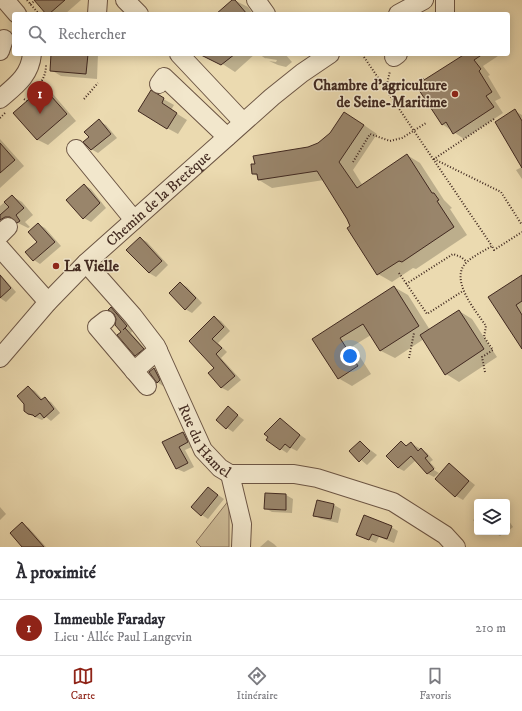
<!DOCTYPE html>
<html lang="fr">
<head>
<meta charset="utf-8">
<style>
  :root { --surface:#fff; --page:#f7f7f7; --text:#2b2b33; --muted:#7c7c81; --line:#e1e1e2; --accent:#8f2418 }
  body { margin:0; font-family:"IM FELL DW Pica",serif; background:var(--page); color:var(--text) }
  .controls { position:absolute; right:12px; bottom:12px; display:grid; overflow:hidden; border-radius:4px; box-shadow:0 2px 10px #0003 }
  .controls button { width:36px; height:36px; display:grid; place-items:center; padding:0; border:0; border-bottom:1px solid var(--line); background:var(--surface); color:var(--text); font:20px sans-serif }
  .you { position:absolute; left:350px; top:356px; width:14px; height:14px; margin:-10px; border:3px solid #fff; border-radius:50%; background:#1a73e8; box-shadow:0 0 0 6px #1a73e833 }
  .badge { display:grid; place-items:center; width:26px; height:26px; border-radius:50%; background:var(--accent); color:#fff; font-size:13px; font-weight:700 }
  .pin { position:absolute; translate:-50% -33px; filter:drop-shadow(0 1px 2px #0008) }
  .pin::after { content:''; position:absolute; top:21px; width:14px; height:12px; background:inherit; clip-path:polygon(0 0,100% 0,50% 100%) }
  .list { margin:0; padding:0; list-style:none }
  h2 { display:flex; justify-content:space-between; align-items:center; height:52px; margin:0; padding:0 16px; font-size:17px }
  h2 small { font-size:13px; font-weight:400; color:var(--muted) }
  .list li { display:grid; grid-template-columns:26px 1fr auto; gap:12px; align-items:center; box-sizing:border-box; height:56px; padding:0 16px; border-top:1px solid var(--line) }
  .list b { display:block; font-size:15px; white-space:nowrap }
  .list p { margin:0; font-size:13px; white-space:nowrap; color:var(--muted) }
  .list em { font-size:13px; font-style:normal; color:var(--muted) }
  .icon { flex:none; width:22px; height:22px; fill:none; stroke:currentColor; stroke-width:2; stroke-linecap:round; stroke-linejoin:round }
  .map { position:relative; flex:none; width:522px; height:547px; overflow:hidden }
  .search { position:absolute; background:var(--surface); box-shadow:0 2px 10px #0003; left:12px; right:12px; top:12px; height:44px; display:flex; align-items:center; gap:10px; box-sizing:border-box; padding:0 14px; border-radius:4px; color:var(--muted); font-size:15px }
  .sheet { height:108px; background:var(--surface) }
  nav { display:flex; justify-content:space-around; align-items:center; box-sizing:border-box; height:56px; border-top:1px solid var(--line); background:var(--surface); font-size:11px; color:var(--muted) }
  nav a { display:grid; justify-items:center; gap:2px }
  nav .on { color:var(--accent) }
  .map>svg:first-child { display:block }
  .green { fill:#cebc98; stroke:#88725c }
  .shadow { fill:#0003 }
  .building { fill:#99856b; stroke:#412920 }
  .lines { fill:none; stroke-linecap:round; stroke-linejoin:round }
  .minor-casing { stroke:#6c5544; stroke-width:20 }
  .path { stroke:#412920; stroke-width:2; stroke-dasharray:1 2; stroke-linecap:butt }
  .minor { stroke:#f2e7cc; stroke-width:18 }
  .poi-dot { fill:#8f2418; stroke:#f2e7cc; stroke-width:1.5 }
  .labels { text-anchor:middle; stroke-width:3; stroke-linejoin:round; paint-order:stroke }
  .poi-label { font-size:15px; font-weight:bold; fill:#412920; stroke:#f2e7cc; text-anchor:end }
  .street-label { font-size:15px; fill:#412920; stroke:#f2e7cc }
</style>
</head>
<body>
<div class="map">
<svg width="522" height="547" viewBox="0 0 522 547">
  <rect width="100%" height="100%" fill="#ebdab0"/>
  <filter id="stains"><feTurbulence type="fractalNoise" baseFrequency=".005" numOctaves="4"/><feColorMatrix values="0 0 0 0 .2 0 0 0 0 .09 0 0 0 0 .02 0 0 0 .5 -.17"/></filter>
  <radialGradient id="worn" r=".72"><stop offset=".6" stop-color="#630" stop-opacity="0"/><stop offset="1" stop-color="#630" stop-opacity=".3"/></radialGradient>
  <path class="green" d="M229 500V547H201L196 542Z"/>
  <path class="shadow" d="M35 0H81L65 14H48Z
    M234 0 248 7 253 14H218Z
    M52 54H98L97 79 61 76 51 70Z
    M207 54H255L235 72Z
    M259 54H285L292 62 286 67 278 65 269 61 276 62 277 60 265 58 266 59Z
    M466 54H496L498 56 483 66 490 75 488 76 501 98 495 101 503 113 464 139 442 124 423 79 425 81Z
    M43 88 53 94 76 121 48 145 38 140 14 113Z
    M151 92 174 105 171 110 187 120 178 134 167 128Z
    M515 111 522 115V167Z
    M99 121 106 125 117 138 98 153 91 149 90 137Z
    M358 121 377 134 353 170 363 186 407 155 420 163 444 200 452 208 450 209 467 235 416 269 413 268 392 282 378 274 324 180 272 188 259 180 258 176 253 174 318 144Z
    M0 139 24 166 0 188Z
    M522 167V179L516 170Z
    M84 185 91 189 106 208 91 222 84 218Z
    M12 196 22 202 33 215 25 222 30 227 28 228 16 222 2 235 0 234V206Z
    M38 224 45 228 61 246 40 264 34 260 38 242Z
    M140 238 147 242 168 265 156 277 149 273Z
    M0 274 16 292 6 302 0 298Z
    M522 276V347L490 297Z
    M180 283 187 287 202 303 192 313 185 309Z
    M394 287 408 295 430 330 459 311 472 319 497 357 459 382 446 374 424 339 395 358 381 351 371 335 353 346 371 374 352 386 338 378 313 340Z
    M111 308 118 312 133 330 131 333 149 353 142 359 136 355Z
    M214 317 221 321 230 331 218 343 227 352 221 358 241 380 228 391 222 388 209 373 215 368 190 341Z
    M154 369 160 372 165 384 163 386 157 382Z
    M28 387 35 391 43 400 45 399 51 402 60 413 51 421 46 417 42 420 28 414 25 403Z
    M228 408 244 420 233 432 227 428Z
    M280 420 306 439 297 451 291 448 287 453 267 440Z
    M183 433 190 437 194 446 185 450 194 467 184 472 177 469 163 443Z
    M360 442 377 455 367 465 351 451Z
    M401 442 408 446 411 443 427 453 433 460 430 462 436 469 430 465 429 467 439 473 434 477 428 474 416 460 404 471 398 468Z
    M449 464 475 485 463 500 456 496Z
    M208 488 224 499 208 519 202 515Z
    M266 494 286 495 293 499 292 513 272 512 265 508Z
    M318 502 334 505 341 509 338 523 321 519 314 515Z
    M0 507 6 514 0 520Z
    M477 517V526L473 520Z
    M507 518 513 527 507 532Z
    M23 524 29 528 46 547H21L22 546Z
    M391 527 398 531 394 543 379 537 376 543 357 535Z
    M493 532H506L500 536Z
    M268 540 274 544 277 547H260Z"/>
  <path class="building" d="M34 0H65L49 14H46Z
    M232 0H235L247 14H216Z
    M51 54H88L86 74 50 71Z
    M199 54H235L221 65Z
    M465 54H483L474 60 481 69 479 71 492 92 486 96 494 107 453 134 446 122 442 125 415 84 423 78 424 80Z
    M43 87 67 114 37 140 13 113Z
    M151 90 164 98 162 103 177 113 167 129 138 111Z
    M515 109 522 121V168L495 122Z
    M344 112 364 125 339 162 357 188 407 154 432 193H434L439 200 437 201 454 227 402 262 399 261 377 275 347 228 350 226 347 219 317 171 258 180 257 174H252L251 164H255L253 156 308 147 318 143 330 133Z
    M99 119 111 134 91 150 83 142 89 137 84 132Z
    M0 143 15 160 0 173Z
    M84 184 100 203 83 219 66 200Z
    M12 195 24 208 16 215 20 221 17 223 10 217H5L0 220V215L9 207 4 202Z
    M38 223 55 242 33 261 25 252 37 242 28 232Z
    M140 237 162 261 149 273 126 250Z
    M0 275 11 288 0 298Z
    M522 275V301L516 305 522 315V349L488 297Z
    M180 282 196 298 185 310 169 293Z
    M394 286 419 326 380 351 363 324 340 338 358 366 338 379 312 339Z
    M111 307 127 326 123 330 125 328 144 349 135 356 117 335 121 332 115 325 116 319 114 314 108 310Z
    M459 310 484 349 445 375 420 335Z
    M214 316 224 327 212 339 222 348 216 354 235 376 221 388 208 373 214 368 189 341Z
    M154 368 160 380 157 383 149 372Z
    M28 386 41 400 45 397 54 409 44 418 40 413 35 417 33 415 28 414 24 411V404L17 396Z
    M228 406 238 415 226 429 216 420Z
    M280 418 300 435 290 448 285 444 280 450 266 440 268 437 264 434Z
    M183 432 188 442 179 447 188 463 176 469 162 442Z
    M360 441 370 451 359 462 349 451Z
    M401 441 406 446 411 442 418 451 421 448 428 456 425 458 434 469 427 474 411 456 398 468 386 456Z
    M449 463 469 481 455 497 435 479Z
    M208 487 218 495 201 516 191 507Z
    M265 493 286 494V510L264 509Z
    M317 500 334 504 331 519 313 516Z
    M364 515 392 526 387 539 372 534 369 540 356 535Z
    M22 522 44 547H22L10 533Z"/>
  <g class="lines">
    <g class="minor-casing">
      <g id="minor">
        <path d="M5 0 17 14"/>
        <path d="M125 0 139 14"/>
        <path d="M256 0 266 14"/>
        <path d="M97 14 98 0"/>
        <path d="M398 14 424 0"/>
        <path d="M445 14V0"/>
        <path d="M0 51 4 39"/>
        <path d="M179 54 243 122"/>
        <path d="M394 57 398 54"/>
        <path d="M159 84 164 77 227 137"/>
        <path d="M0 99C15 86 30 76 32 54"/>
        <path d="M76 149 134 220"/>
        <path d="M0 235 8 227"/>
        <path d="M0 248 48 302"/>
        <path id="s1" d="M86 263 133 316 156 346 203 450 220 468 230 474H294L317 478 393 502 445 535 456 547"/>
        <path d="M106 320 97 327 147 386"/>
        <path id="s2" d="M0 358 48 302 86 263 272 97 302 73 330 54"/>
        <path d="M134 371 158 350"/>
        <path d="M230 474 242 524 241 547"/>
      </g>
    </g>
    <path class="path" d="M27 0 39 14
      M30 4 35 1
      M364 57 492 246
      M386 88 390 71
      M32 92C40 85 46 77 46 65
      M24 99 27 101
      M84 99 98 83
      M0 118 5 113
      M494 119 434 159 501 192 522 225
      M353 162 370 134 390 141 402 138 426 123
      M399 273 427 314 463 291
      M406 284 453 254 461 257 467 262
      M409 358 414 333
      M485 372 482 357 493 350 484 337 486 326C476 311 447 278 468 261 475 255 484 251 492 246L494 250 522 232"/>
    <use href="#minor" class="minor"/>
  </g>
  <g class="poi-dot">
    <circle cx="455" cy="94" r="4"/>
    <circle cx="56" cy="266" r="4"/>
  </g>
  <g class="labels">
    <g class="poi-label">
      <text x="447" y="90">Chambre d'agriculture<tspan x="447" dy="17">de Seine-Maritime</tspan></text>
      <text x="64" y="271" text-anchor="start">La Vielle</text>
    </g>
    <g class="street-label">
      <text dy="5" stroke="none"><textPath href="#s2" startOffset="225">Chemin de la Bretèque</textPath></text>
      <text dy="5" stroke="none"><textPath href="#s1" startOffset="216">Rue du Hamel</textPath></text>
    </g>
  </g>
  <rect width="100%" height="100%" filter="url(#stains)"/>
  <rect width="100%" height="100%" fill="url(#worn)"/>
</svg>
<div class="controls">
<button><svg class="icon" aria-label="layers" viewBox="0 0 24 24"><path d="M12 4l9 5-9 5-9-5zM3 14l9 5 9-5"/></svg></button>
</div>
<div class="you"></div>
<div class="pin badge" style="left:40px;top:114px">1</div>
<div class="search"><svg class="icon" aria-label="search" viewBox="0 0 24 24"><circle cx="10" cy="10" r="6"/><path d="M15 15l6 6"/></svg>Rechercher</div>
</div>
<section class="sheet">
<h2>À proximité<small></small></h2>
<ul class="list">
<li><span class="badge">1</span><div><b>Immeuble Faraday</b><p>Lieu · Allée Paul Langevin</p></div><em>210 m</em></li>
</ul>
</section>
<nav>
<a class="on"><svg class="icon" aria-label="map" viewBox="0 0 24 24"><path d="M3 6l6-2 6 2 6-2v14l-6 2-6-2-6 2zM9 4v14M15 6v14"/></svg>Carte</a>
<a><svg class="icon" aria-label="directions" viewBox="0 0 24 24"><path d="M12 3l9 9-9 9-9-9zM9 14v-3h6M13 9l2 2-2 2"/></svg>Itinéraire</a>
<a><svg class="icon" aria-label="saved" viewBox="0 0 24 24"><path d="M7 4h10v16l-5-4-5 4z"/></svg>Favoris</a>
</nav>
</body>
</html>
